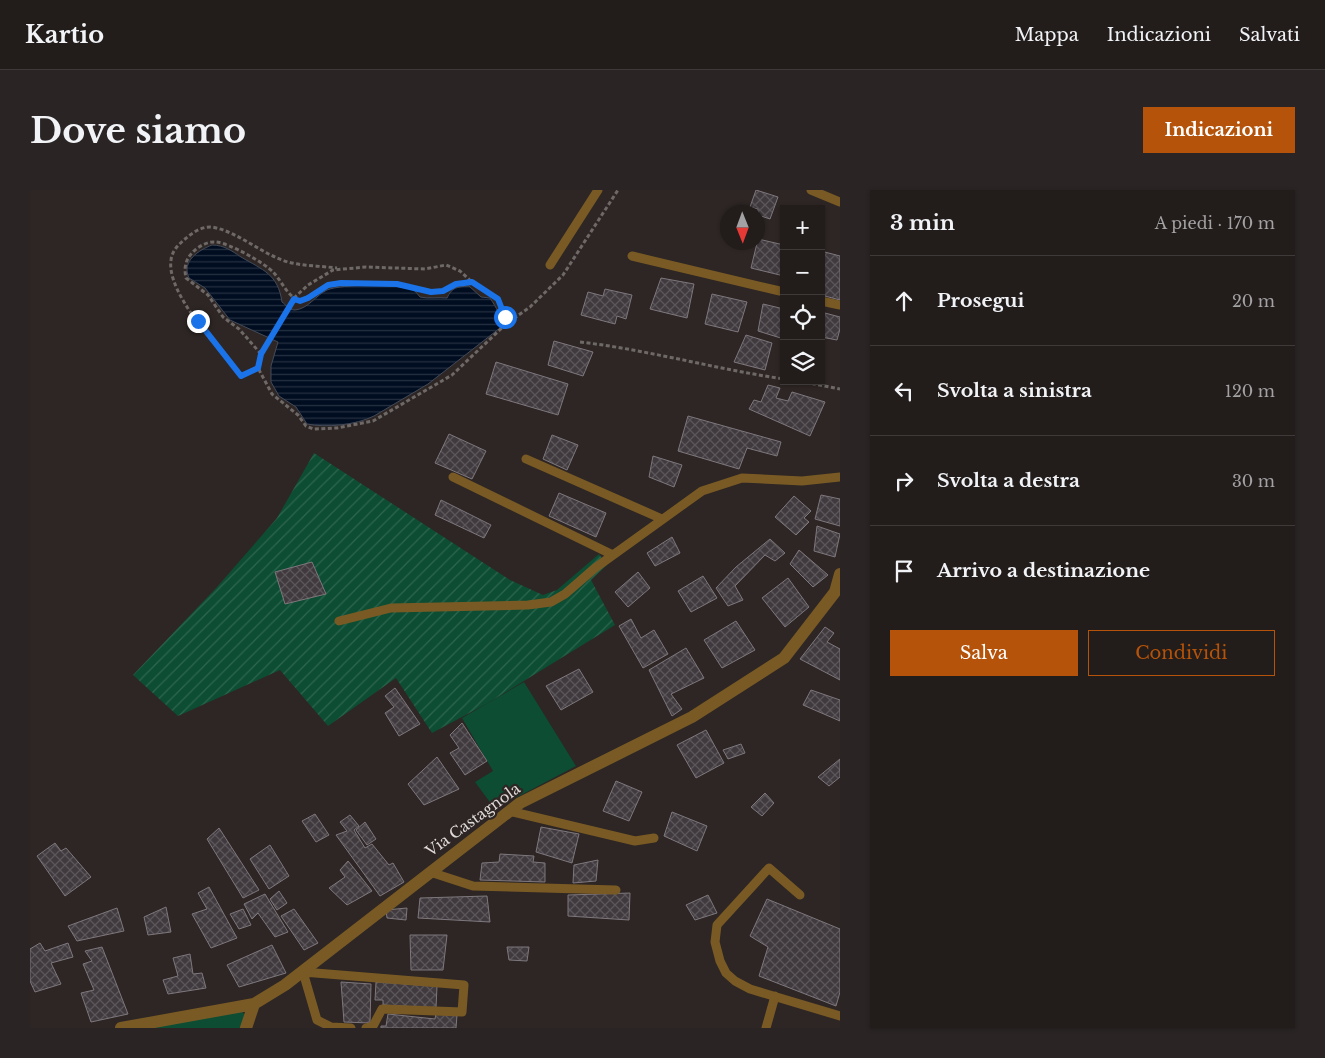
<!DOCTYPE html>
<html lang="it">
<head>
<meta charset="utf-8">
<style>
  :root { --surface:#221c1b; --page:#2a2524; --text:#f1f3f6; --muted:#a2a1a3; --line:#3f3a3a; --accent:#b45309 }
  body { margin:0; font-family:"Libre Baskerville",serif; background:var(--page); color:var(--text) }
  .controls { position:absolute; right:15px; top:15px; display:grid; overflow:hidden; border-radius:0px; box-shadow:0 1px 4px #0004 }
  .controls button { width:45px; height:45px; display:grid; place-items:center; padding:0; border:0; border-bottom:1px solid var(--line); background:var(--surface); color:var(--text); font:25px sans-serif }
  .compass { position:absolute; left:690px; top:15px; width:45px; height:45px; border-radius:50%; background:var(--surface); box-shadow:0 1px 4px #0004; rotate:179deg }
  .stop { position:absolute; width:15px; height:15px; margin:-11px; border:4px solid #1a73e8; border-radius:50%; background:#fff }
  .stop.end { background:#1a73e8; border-color:#fff; box-shadow:0 1px 5px #0008 }
  .list { margin:0; padding:0; list-style:none }
  h2 { display:flex; justify-content:space-between; align-items:center; height:65px; margin:0; padding:0 20px; font-size:21px }
  h2 small { font-size:16px; font-weight:400; color:var(--muted) }
  .list li { display:grid; grid-template-columns:32px 1fr auto; gap:15px; align-items:center; box-sizing:border-box; height:90px; padding:0 20px; border-top:1px solid var(--line) }
  .list b { display:block; font-size:19px; white-space:nowrap }
  .list em { font-size:16px; font-style:normal; color:var(--muted) }
  .actions { display:flex; gap:10px; padding:15px 20px }
  .actions a { flex:1; padding:11px 0; border:1px solid var(--accent); border-radius:0px; text-align:center; font-size:18px; color:var(--accent) }
  .actions .main { background:var(--accent); color:#fff }
  .icon { flex:none; width:28px; height:28px; fill:none; stroke:currentColor; stroke-width:2; stroke-linecap:round; stroke-linejoin:round }
  .map { position:relative; flex:none; width:810px; height:838px; overflow:hidden; border-radius:0px }
  header { display:flex; align-items:center; gap:30px; box-sizing:border-box; height:70px; padding:0 25px; background:var(--surface); border-bottom:1px solid var(--line) }
  header strong { font-size:24px }
  nav { display:flex; gap:28px; margin-inline-start:auto; font-size:18px }
  .intro { display:flex; align-items:center; justify-content:space-between; box-sizing:border-box; height:120px; padding:0 30px }
  h1 { margin:0; font-size:35px }
  .button { padding:12px 22px; border-radius:0px; background:var(--accent); color:#fff; font-size:18px; font-weight:700 }
  main { display:flex; gap:30px; padding:0 30px }
  aside { flex:1; background:var(--surface); border-radius:0px; box-shadow:0 1px 4px #0004 }
  .map>svg:first-child { display:block }
  .grass { fill:#0c4d33 }
  .garden { fill:url(#garden-furrows) }
  .water { fill:url(#water-rules); stroke:#434a58 }
  .building { fill:url(#building-cross-hatch); stroke:#7e777d }
  .lines { fill:none; stroke-linecap:round; stroke-linejoin:round }
  .path { stroke:#6e6866; stroke-width:3; stroke-dasharray:4 2.5; stroke-linecap:butt }
  .service { stroke:#795a24; stroke-width:9 }
  .minor { stroke:#795a24; stroke-width:12 }
  .route { stroke:#1a73e8; stroke-width:6 }
  .labels { text-anchor:middle; stroke-width:4.5; stroke-linejoin:round; paint-order:stroke }
  .street-label { font-size:15px; fill:#dfdad8; stroke:#2d2624 }
</style>
</head>
<body>
<header>
<strong>Kartio</strong>
<nav><a>Mappa</a><a>Indicazioni</a><a>Salvati</a></nav>
</header>
<div class="intro"><h1>Dove siamo</h1><a class="button">Indicazioni</a></div>
<main>
<div class="map">
<svg width="810" height="838" viewBox="0 0 810 838">
  <defs>
    <pattern id="garden-furrows" width="10" height="10" patternUnits="userSpaceOnUse" patternTransform="scale(1.25)"><rect width="10" height="10" fill="#0c4d33"/><path d="M-1 1l2-2M0 10L10 0M9 11l2-2" fill="none" stroke="#2f6650"/></pattern>
    <pattern id="water-rules" width="6" height="5" patternUnits="userSpaceOnUse" patternTransform="scale(1.25)"><rect width="6" height="5" fill="#000d21"/><path d="M0 2.5h6" fill="none" stroke="#253040"/></pattern>
    <pattern id="building-cross-hatch" width="8" height="8" patternUnits="userSpaceOnUse" patternTransform="scale(1.25)"><rect width="8" height="8" fill="#403a3f"/><path d="M0 0l8 8M0 8l8-8" fill="none" stroke="#5b565a"/></pattern>
  </defs>
  <rect width="100%" height="100%" fill="#2d2624"/>
  <path class="grass" d="M494 492 546 576 465 619 445 592 463 581 432 528Z
    M211 820 215 825 211 838H104Z"/>
  <path class="garden" d="M284 263 480 390 513 405 527 400 569 364 577 375 561 390 585 435 458 513 402 543 366 488 298 536 250 480 148 526 103 485 187 397 247 328Z"/>
  <path class="water" d="M182 55C194 55 202 61 211 67 233 80 248 84 252 112 256 115 259 120 265 120 278 119 286 105 297 100 310 94 374 93 385 101 387 103 388 105 390 107 398 109 408 107 417 108 422 97 427 97 439 96L451 107 460 108C466 117 473 128 470 138L398 194 344 226C326 235 296 238 277 234L266 217 249 206 241 192V176L248 152 200 130 175 98 159 88C151 71 169 60 182 55Z"/>
  <path class="building" d="M726 0 748 7 740 29 728 25V19L720 17Z
    M728 49 754 55V86L721 78Z
    M791 61 810 66V110L791 105Z
    M631 88 664 94 657 128 620 119Z
    M575 99 602 105 596 129 587 126 585 134 551 125 558 102 573 106Z
    M682 104 717 112 708 142 675 134Z
    M733 114 754 119V149L728 141Z
    M791 122 810 127V139L807 150 791 147Z
    M716 145 742 153 735 180 704 172Z
    M524 151 563 162 553 186 518 175Z
    M466 172 538 194 528 225 456 204Z
    M738 195 750 198 746 208 758 211 762 202 795 212 780 246 719 219 724 210 731 212Z
    M658 226 751 252 747 266 717 258 709 279 648 261Z
    M419 244 456 261 442 289 405 273Z
    M522 245 548 255 537 280 513 269Z
    M623 266 652 275 644 297 619 287Z
    M529 303 576 323 566 347 519 326Z
    M791 305 810 309V336L785 329Z
    M764 306 781 321 774 328 779 332 766 345 745 327Z
    M411 310 461 335 454 348 405 325Z
    M787 336 810 344 805 367 784 361Z
    M642 347 650 363 625 376 617 363Z
    M740 349 755 363 745 371 735 365 705 396 713 410 698 416 686 398 706 377Z
    M769 360 798 385 783 397 760 374Z
    M282 372 296 404 255 414 245 382Z
    M608 382 620 398 598 417 585 402Z
    M673 386 687 408 661 422 648 401Z
    M758 388 779 417 755 437 732 408Z
    M601 429 611 448 624 440 638 464 613 478 589 436Z
    M706 431 725 460 692 478 674 450Z
    M795 437 804 443 797 452 810 459V490L770 469Z
    M656 458 674 488 641 504 652 519 642 526 619 480Z
    M549 479 563 502 531 520 516 496Z
    M365 498 390 534 369 546 355 523 364 517 355 506Z
    M781 500 810 510V531L773 515Z
    M432 533 457 571 435 585 420 563 429 558 420 545Z
    M676 540 694 573 666 588 647 555Z
    M711 554 715 563 698 569 693 560Z
    M407 567 429 599 394 615 378 594Z
    M810 569V587L799 596 788 587Z
    M586 591 612 602 599 631 573 621Z
    M735 603 744 613 732 626 721 617Z
    M642 622 677 636 667 661 634 646Z
    M285 624 299 645 286 652 272 631Z
    M320 625 329 636 324 640 335 658 342 654 359 675 363 673 374 692 350 706 306 645 317 641 310 632Z
    M335 632 346 649 337 655 326 640Z
    M511 637 549 644 542 673 506 662Z
    M189 638 229 700 213 708 177 649Z
    M25 653 31 661 36 658 61 687 35 706 7 666Z
    M240 655 259 686 239 699 220 669Z
    M470 664 504 666 503 672 515 673V692L450 690 452 673 469 672Z
    M568 670 566 691 543 693 544 675Z
    M318 671 342 701 317 715 299 698 315 687 310 680Z
    M179 697 207 748 181 758 162 724 177 719 168 703Z
    M249 701 257 713 247 720 240 709Z
    M600 703 599 730 538 726V705Z
    M235 704 258 742 245 747 228 723 222 729 214 714Z
    M678 705 687 723 665 730 656 715Z
    M457 706 460 732 388 728 390 708Z
    M737 709 810 739V802L806 816 729 786 738 757 720 746Z
    M136 717 141 742 118 745 114 727Z
    M87 718 94 741 47 751 38 736Z
    M377 718 376 730 357 728 356 720Z
    M213 719 221 735 209 739 200 724Z
    M264 719 288 753 274 760 251 726Z
    M380 745H417L413 780H381Z
    M10 753 15 761 38 753 43 767 21 773 31 794 5 802 0 791V759Z
    M242 755 256 783 209 797 197 775Z
    M72 757 98 824 61 832 51 803 64 800 53 774 62 771 55 761Z
    M477 757H499L497 771 479 770Z
    M160 764 163 784 172 783 176 798 138 804 133 790 148 786 143 768Z
    M311 792 341 794 340 833 314 832Z
    M346 792 407 796 406 818 353 815V810H345Z
    M406 823 427 825 426 838H351V836H356L358 824 405 829Z"/>
  <g class="lines">
    <path class="path" d="M476 134 468 109 445 95 430 81 416 75 395 79 336 77 303 80 278 95 265 107 231 164 228 178 242 204 268 225 276 236 283 239 307 238 343 231 422 185 476 134 500 117 533 85 588 0
      M550 152C619 160 685 179 754 189
      M231 164 209 139 193 127 178 105 156 88C154 79 155 70 162 63 167 57 178 51 186 52 199 53 235 73 244 83 253 93 257 106 270 111L299 95 311 93H367L401 102 413 101 426 94 442 92
      M228 178 211 186C191 160 136 104 141 70 142 61 148 55 155 49 162 43 172 36 182 37 209 42 231 64 258 72 273 76 291 76 307 78
      M769 191 810 199"/>
    <path class="service" d="M781 0 810 12
      M602 66 754 102
      M520 75 568 0
      M791 111 810 115
      M496 269 632 329
      M423 287 583 365
      M309 431 361 418 498 415 521 412 535 404 565 378 672 301 712 288 772 291 810 287
      M479 621 605 651 624 648
      M400 682 443 696 586 700
      M770 705 739 678 687 735 685 752 690 771 696 783 705 791 720 799 810 826
      M321 838 301 837 287 830 273 782 434 795 432 822 352 819 343 836 336 838
      M736 838 745 806"/>
    <path class="minor" d="M91 838 224 814 255 795 490 613 662 527 754 468 805 402 810 384
      M216 838 224 814"/>
  </g>
  <g class="lines">
    <path class="route" d="M168 131 211 186 228 178 231 164 264 109 270 111 278 108 298 95 311 93 367 94 401 102 413 101 426 94 442 92 468 109 475 127"/>
  </g>
  <g class="labels">
    <g class="street-label">
      <text transform="translate(443 630) rotate(-36)" y="5">Via Castagnola</text>
    </g>
  </g>
</svg>
<div class="controls">
<button>+</button>
<button>−</button>
<button><svg class="icon" aria-label="locate" viewBox="0 0 24 24"><circle cx="12" cy="12" r="6"/><path d="M12 2v4M12 18v4M2 12h4M18 12h4"/></svg></button>
<button><svg class="icon" aria-label="layers" viewBox="0 0 24 24"><path d="M12 4l9 5-9 5-9-5zM3 14l9 5 9-5"/></svg></button>
</div>
<svg class="compass" viewBox="-18 -18 36 36"><path d="M0-13l5 13h-10z" fill="#e53935"/><path d="M0 13l5-13h-10z" fill="#a2a1a3"/></svg>
<div class="stop" style="left:475px;top:127px"></div>
<div class="stop end" style="left:168px;top:131px"></div>
</div>
<aside>
<h2>3 min<small>A piedi · 170 m</small></h2>
<ul class="list">
<li><svg class="icon" aria-label="ahead" viewBox="0 0 24 24"><path d="M12 20V5M6 11l6-6 6 6"/></svg><div><b>Prosegui</b></div><em>20 m</em></li>
<li><svg class="icon" aria-label="left" viewBox="0 0 24 24"><path d="M17 20v-9H6M10 6l-5 5 5 5"/></svg><div><b>Svolta a sinistra</b></div><em>120 m</em></li>
<li><svg class="icon" aria-label="right" viewBox="0 0 24 24"><path d="M7 20v-9h11M14 6l5 5-5 5"/></svg><div><b>Svolta a destra</b></div><em>30 m</em></li>
<li><svg class="icon" aria-label="arrive" viewBox="0 0 24 24"><path d="M6 21V4h12l-3 4 3 4H6"/></svg><div><b>Arrivo a destinazione</b></div></li>
</ul>
<div class="actions"><a class="main">Salva</a><a>Condividi</a></div>
</aside>
</main>
</body>
</html>
